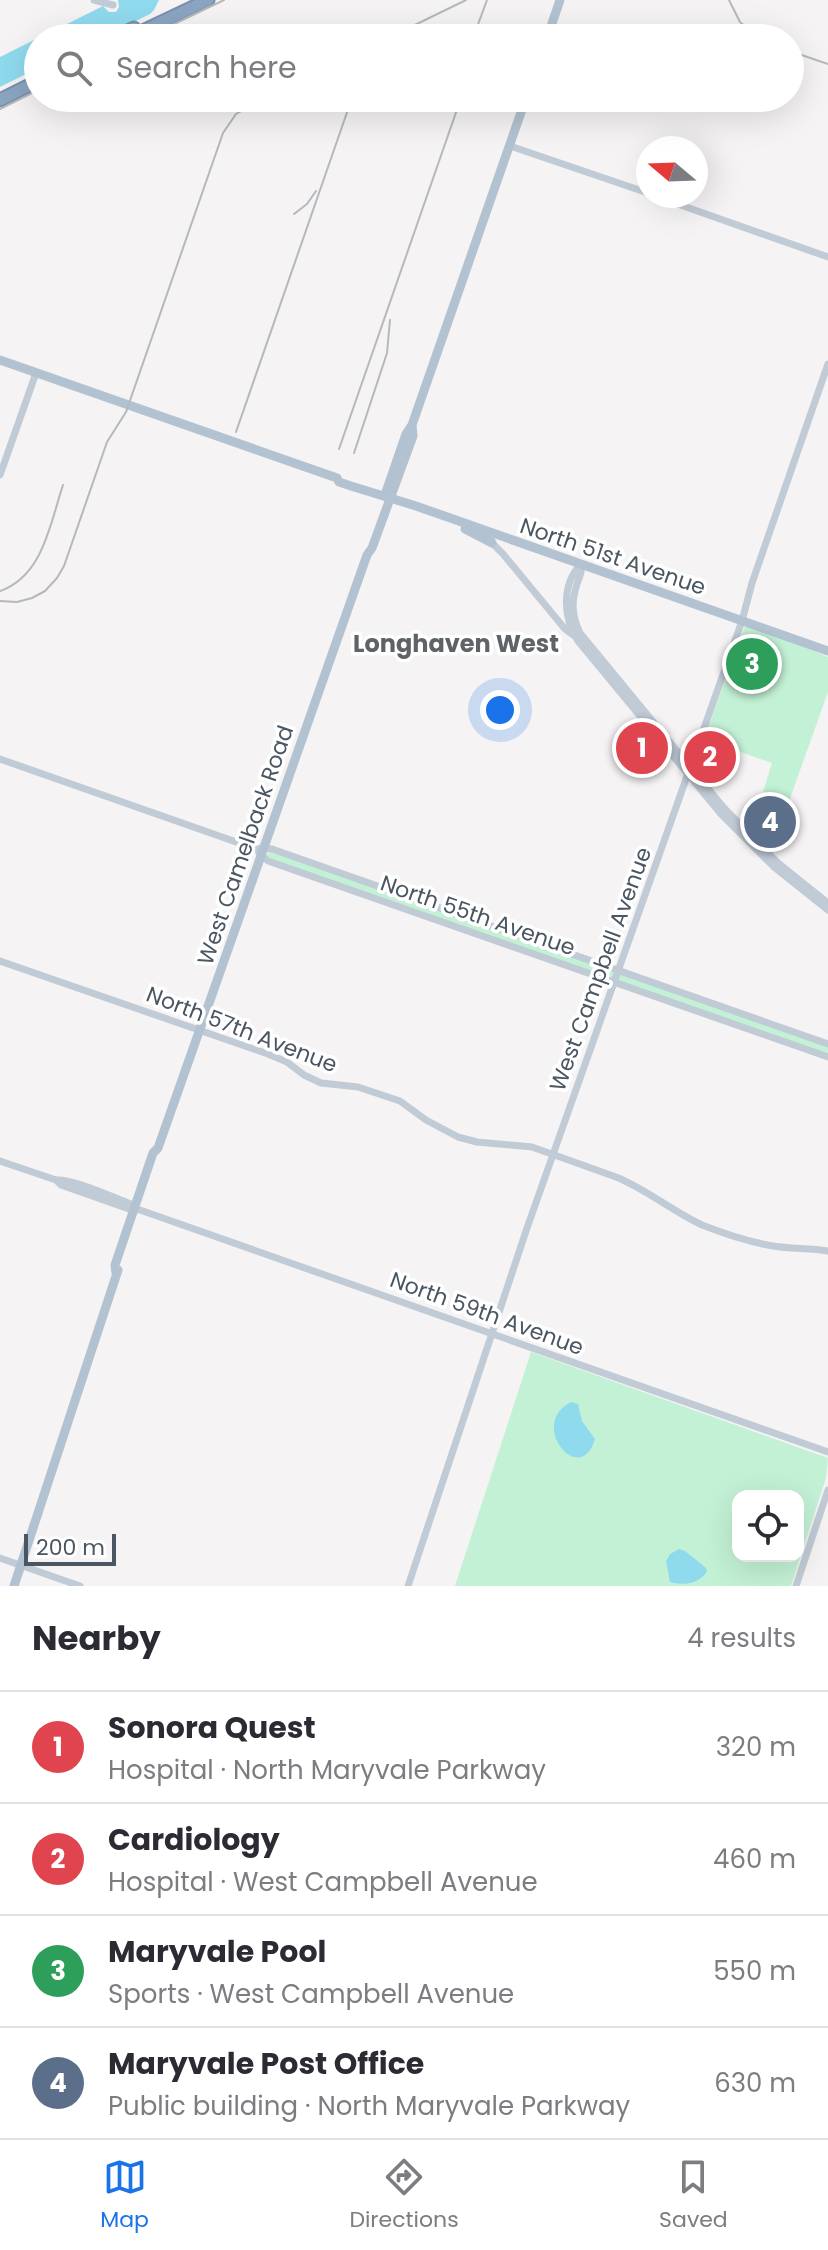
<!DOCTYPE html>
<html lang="en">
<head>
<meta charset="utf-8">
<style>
  :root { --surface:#fff; --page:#f7f7f7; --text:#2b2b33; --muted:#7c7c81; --line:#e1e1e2; --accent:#1a73e8 }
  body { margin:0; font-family:Poppins,sans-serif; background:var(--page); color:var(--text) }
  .controls { position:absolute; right:24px; bottom:24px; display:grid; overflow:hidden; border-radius:16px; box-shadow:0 8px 32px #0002 }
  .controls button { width:72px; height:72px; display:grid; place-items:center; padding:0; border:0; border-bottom:2px solid var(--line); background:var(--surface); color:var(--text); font:40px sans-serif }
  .compass { position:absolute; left:636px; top:136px; width:72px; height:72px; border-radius:50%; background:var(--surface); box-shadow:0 8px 32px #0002; rotate:289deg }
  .scale { position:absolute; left:24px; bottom:20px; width:92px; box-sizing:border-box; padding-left:8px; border:4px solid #4a5661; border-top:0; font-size:22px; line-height:28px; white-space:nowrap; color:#4a5661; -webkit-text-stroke:6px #fff; paint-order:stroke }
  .you { position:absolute; left:500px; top:710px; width:28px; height:28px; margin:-20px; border:6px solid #fff; border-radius:50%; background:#1a73e8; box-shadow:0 0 0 12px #1a73e833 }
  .badge { display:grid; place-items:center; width:52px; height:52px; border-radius:50%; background:var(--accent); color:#fff; font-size:26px; font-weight:700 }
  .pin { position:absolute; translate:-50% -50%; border:4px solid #fff; box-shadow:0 2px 8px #0006 }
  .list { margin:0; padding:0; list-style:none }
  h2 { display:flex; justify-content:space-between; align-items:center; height:104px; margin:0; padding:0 32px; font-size:34px }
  h2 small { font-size:26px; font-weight:400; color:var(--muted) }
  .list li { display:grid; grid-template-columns:52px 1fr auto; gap:24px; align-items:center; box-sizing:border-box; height:112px; padding:0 32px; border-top:2px solid var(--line) }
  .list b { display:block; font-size:30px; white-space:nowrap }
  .list p { margin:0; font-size:26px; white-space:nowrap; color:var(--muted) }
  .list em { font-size:26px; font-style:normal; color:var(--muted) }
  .icon { flex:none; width:44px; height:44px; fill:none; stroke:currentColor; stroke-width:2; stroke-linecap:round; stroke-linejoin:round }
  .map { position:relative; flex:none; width:828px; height:1586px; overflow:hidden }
  .search { position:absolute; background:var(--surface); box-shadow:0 8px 32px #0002; left:24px; right:24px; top:24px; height:88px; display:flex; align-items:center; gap:20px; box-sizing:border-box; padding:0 28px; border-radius:44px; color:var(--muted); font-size:30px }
  .sheet { height:552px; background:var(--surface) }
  nav { display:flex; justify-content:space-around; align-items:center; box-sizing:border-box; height:112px; border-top:2px solid var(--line); background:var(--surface); font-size:22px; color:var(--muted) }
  nav a { display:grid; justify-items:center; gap:4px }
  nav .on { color:var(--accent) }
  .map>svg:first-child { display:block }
  .green { fill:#c3f1d5; fill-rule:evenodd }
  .water { fill:#90daee }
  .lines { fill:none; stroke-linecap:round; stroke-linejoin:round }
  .highway-casing { stroke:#7690ad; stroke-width:15 }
  .secondary { stroke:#c1cbd6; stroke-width:7 }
  .primary { stroke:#b3c2d1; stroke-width:9 }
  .highway { stroke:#8ba5c1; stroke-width:11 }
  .rail { stroke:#b5b8bd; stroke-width:2 }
  .labels { text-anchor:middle; stroke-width:7; stroke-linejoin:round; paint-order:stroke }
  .street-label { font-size:22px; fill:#4a5661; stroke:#fff }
  .neighbourhood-label { font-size:24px; font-weight:bold; fill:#5f6368; stroke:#fff }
</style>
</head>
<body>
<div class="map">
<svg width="828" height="1586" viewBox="0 0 828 1586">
  <rect width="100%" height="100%" fill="#f5f3f3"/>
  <path class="green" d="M745 626 798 644 828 657V692L788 804 762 795 772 763 704 739Z
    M269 851 828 1046V1055L288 866 266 856Z
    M531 1352 828 1458 826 1478 791 1586H455ZM738 1496H798V1556H738Z"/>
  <path class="water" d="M118 0H159L154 10 150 14 101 38H39L103 6 109 12H116L119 7Z
    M38 38V68L0 87V57Z
    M571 1402 578 1404 582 1421 595 1439C580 1489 527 1424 571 1402Z
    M679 1549 685 1551 706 1568 707 1571C700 1584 683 1586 670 1582L666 1561 670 1554Z"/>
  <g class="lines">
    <g class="highway-casing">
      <path id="highway" d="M113 38 134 28
        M128 38 208 0
        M0 100 38 81"/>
    </g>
    <path class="secondary" d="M94 0 113 5
      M510 146 648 193
      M655 196 828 257
      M0 475 36 373
      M491 538 492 543 503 554 565 629 573 635
      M581 564C561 585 563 618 578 641L721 814 774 867 828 910
      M581 564C582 572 580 576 577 584 571 602 572 616 580 633L724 808 778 863 828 903
      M0 759 256 849 264 848 272 849 828 1044
      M259 853 268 861 828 1057
      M0 961 268 1054 287 1062 304 1075 321 1083 358 1087 400 1101 426 1120 458 1137 477 1142 532 1147 616 1177C646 1189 672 1211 702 1225 725 1234 749 1242 773 1246 791 1249 810 1248 828 1251
      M0 1161 56 1180C74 1179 112 1197 131 1204L134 1208
      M56 1180 61 1185 129 1209 140 1210 828 1452
      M0 1558 80 1586
      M408 1586 527 1228 742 621 752 583 828 364
      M796 1586 828 1490"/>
    <path class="primary" d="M547 38 560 0
      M0 360 337 478 339 482 351 486 416 506 828 651
      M385 495 406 434 412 425 526 98
      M465 529 492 543
      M116 1273 115 1265 153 1153 158 1148 367 555 372 548 413 436 412 425
      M14 1586 118 1270"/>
    <use href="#highway" class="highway"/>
    <path class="rail" d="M729 0 740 22 758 38
      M145 38 224 0
      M388 38 466 0
      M473 38 487 0
      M790 51 828 64
      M0 109 38 90
      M294 214 307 204 316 191
      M236 432 352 98
      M339 449 461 98
      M354 453 387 353 390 320
      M0 591C43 576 50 524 63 485
      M0 601 17 602 32 598 45 591 57 578 64 566 107 442 126 412 223 133 236 114 264 98"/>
  </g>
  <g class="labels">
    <g class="street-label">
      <text transform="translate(613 556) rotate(19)" y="8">North 51st Avenue</text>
      <text transform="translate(245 845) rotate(-71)" y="8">West Camelback Road</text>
      <text transform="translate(478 915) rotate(19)" y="8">North 55th Avenue</text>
      <text transform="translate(600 969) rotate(-70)" y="8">West Campbell Avenue</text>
      <text transform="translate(242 1029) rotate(21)" y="8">North 57th Avenue</text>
      <text transform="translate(487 1313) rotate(20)" y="8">North 59th Avenue</text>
    </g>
    <g class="neighbourhood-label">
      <text x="456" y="652">Longhaven West</text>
    </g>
  </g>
</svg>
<div class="controls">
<button><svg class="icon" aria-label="locate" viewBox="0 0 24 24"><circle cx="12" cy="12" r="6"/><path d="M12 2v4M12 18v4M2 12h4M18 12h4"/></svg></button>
</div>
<svg class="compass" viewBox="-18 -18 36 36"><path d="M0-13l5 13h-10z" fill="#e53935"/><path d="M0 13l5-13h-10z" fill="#7c7c81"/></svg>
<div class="scale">200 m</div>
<div class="you"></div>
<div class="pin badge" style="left:642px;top:748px;background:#e0444e">1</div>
<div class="pin badge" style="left:710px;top:757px;background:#e0444e">2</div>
<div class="pin badge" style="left:752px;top:664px;background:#2e9e5b">3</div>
<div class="pin badge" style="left:770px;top:822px;background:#5c6f8a">4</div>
<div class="search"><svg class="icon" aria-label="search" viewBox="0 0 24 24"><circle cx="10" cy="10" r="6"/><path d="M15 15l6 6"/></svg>Search here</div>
</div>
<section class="sheet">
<h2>Nearby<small>4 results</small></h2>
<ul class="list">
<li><span class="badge" style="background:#e0444e">1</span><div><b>Sonora Quest</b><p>Hospital · North Maryvale Parkway</p></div><em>320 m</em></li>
<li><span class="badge" style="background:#e0444e">2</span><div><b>Cardiology</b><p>Hospital · West Campbell Avenue</p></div><em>460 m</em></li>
<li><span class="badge" style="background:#2e9e5b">3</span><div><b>Maryvale Pool</b><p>Sports · West Campbell Avenue</p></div><em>550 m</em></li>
<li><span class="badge" style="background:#5c6f8a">4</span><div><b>Maryvale Post Office</b><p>Public building · North Maryvale Parkway</p></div><em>630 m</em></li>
</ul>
</section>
<nav>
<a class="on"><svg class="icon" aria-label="map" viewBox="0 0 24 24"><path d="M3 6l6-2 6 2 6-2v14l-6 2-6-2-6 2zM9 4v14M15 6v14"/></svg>Map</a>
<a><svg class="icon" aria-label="directions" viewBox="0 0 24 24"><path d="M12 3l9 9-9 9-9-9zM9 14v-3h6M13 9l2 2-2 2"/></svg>Directions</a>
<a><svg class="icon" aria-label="saved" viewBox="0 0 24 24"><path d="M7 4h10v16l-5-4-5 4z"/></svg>Saved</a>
</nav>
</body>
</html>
